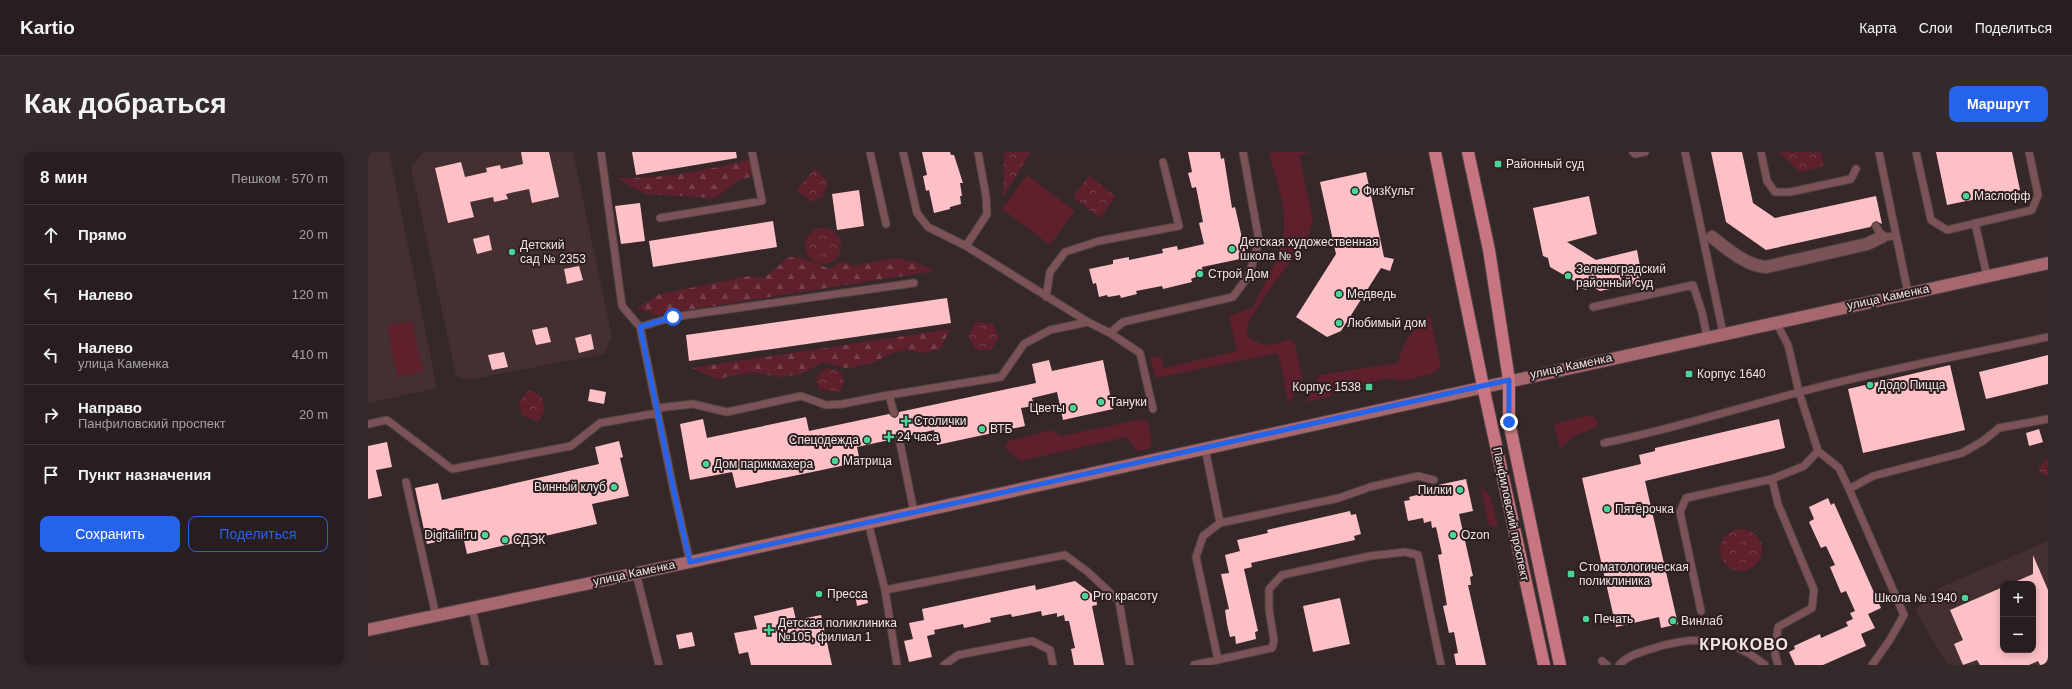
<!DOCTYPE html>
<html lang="ru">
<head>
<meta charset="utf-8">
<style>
  :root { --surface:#281d1f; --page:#342a2c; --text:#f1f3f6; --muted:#a5a2a4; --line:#443b3d; --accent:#2563eb }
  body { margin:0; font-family:Helvetica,sans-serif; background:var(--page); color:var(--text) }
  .controls { position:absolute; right:12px; bottom:12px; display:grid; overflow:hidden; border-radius:8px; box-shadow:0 2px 10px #0003 }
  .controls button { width:36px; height:36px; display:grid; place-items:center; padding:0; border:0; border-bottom:1px solid var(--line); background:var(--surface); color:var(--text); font:20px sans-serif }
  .stop { position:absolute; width:12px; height:12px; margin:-9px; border:3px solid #2563eb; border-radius:50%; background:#fff }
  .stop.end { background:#2563eb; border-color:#fff; box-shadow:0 1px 4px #0008 }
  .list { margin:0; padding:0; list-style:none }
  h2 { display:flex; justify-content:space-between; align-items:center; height:52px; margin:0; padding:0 16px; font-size:17px }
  h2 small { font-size:13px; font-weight:400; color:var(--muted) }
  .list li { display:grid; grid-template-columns:26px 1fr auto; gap:12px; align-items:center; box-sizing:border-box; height:60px; padding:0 16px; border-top:1px solid var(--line) }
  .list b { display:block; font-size:15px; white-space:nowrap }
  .list p { margin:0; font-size:13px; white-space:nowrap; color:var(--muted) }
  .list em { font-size:13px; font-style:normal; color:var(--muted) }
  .actions { display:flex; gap:8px; padding:12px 16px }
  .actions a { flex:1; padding:9px 0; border:1px solid var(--accent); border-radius:8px; text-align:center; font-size:14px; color:var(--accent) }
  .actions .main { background:var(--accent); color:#fff }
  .icon { flex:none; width:22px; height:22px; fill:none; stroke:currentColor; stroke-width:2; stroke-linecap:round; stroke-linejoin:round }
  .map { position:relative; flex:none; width:1680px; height:513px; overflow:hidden; border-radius:8px }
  header { display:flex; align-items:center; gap:24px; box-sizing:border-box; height:56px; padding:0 20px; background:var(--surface); border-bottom:1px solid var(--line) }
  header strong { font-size:19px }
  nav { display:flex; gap:22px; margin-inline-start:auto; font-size:14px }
  .intro { display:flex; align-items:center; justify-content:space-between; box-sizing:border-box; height:96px; padding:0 24px }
  h1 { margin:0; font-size:28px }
  .button { padding:10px 18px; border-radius:8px; background:var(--accent); color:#fff; font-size:14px; font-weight:700 }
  main { display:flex; gap:24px; padding:0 24px }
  aside { flex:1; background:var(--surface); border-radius:8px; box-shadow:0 2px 10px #0003 }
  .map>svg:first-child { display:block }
  .built { fill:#442f31; fill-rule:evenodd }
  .grass { fill:#5d202c }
  .forest { fill:url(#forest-firs) }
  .park { fill:url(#park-crowns) }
  .building { fill:#fec0c7 }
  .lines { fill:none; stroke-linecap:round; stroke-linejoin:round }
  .lane-casing { stroke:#504243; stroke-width:9 }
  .street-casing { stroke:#504243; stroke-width:14 }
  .secondary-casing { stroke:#504243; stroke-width:14 }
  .primary-casing { stroke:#504243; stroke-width:14 }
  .lane { stroke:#7a5257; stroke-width:7 }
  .street { stroke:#7a5257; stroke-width:12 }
  .secondary { stroke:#a6676f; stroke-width:12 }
  .primary { stroke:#c77681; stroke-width:12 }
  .route { stroke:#2563eb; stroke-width:5 }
  .poi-dot { fill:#4cd39a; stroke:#2c1e1f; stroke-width:1.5 }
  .labels { text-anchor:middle; stroke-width:4; stroke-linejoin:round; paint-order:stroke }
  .poi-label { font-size:12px; fill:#f0e5e6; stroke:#2c1e1f; text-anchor:start }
  .street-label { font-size:12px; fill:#f0e5e6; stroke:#2c1e1f }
  .district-label { font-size:16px; font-weight:bold; letter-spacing:1px; fill:#f0e5e6; stroke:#2c1e1f }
</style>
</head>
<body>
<header>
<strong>Kartio</strong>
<nav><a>Карта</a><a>Слои</a><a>Поделиться</a></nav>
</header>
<div class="intro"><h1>Как добраться</h1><a class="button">Маршрут</a></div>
<main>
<aside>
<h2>8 мин<small>Пешком · 570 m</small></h2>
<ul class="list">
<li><svg class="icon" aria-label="ahead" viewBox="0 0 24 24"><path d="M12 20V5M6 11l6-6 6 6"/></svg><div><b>Прямо</b></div><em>20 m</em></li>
<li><svg class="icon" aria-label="left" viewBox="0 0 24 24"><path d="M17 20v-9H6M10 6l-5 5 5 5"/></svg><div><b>Налево</b></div><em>120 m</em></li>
<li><svg class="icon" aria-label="left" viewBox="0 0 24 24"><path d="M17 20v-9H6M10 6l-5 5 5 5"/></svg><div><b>Налево</b><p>улица Каменка</p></div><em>410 m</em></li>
<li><svg class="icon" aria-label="right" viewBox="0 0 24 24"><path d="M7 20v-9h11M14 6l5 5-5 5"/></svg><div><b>Направо</b><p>Панфиловский проспект</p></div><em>20 m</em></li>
<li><svg class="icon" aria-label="arrive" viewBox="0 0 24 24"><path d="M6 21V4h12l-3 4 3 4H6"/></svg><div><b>Пункт назначения</b></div></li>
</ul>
<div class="actions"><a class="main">Сохранить</a><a>Поделиться</a></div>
</aside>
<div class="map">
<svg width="1680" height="513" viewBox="0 0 1680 513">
  <defs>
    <pattern id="forest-firs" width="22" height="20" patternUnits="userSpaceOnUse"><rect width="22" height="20" fill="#5d202c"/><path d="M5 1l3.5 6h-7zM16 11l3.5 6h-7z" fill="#75404b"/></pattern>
    <pattern id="park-crowns" width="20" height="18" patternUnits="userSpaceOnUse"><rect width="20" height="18" fill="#5d202c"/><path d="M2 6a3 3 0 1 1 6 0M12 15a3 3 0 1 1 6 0" fill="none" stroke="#75404b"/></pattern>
  </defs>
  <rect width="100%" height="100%" fill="#362729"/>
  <path class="built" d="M0 0H21L69 236 0 251Z
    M56 0H205L244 185 236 202 100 228 88 224 43 15Z
    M1680 389V513H1580L1547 458 1573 435ZM1635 432H1665V498H1635Z"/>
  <path class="grass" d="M901 0H943L931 3 945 68 940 85 893 150 880 171 879 184C896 196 903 194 922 187L927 192 934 227 921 252 910 201 788 226 782 206 793 204 795 216 869 199 861 164 885 155C898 128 918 97 916 66 915 45 906 20 901 0Z
    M659 23 707 59 682 93 634 57Z
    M1062 163 1072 209V216L1064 222 1033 229 1023 226 968 237 961 245 938 250 951 223 1030 211C1034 191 1046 175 1062 163Z
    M44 169 55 220 29 225 19 173Z
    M1217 264H1224L1229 268V275L1205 285 1192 297 1186 272Z
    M775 267 780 270 784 292 780 297 768 299 759 285 652 309 636 295 640 289 683 278 693 284Z
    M1114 336 1123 346 1130 376 1121 373 1113 337Z"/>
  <path class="forest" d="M384 7 389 22 370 29 347 46 277 42 249 26C296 27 340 18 384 7Z
    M421 105 435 106 462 117 473 109 485 114 527 106 547 110 567 119 288 163 269 156 292 142 381 124 396 126Z
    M582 177 572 197 556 201 538 198 524 201 505 211 487 215 476 216 456 210 433 222 411 225 384 220 349 227 324 216Z"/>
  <path class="park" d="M635 0H663L635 45 636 5Z
    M1411 0H1453L1456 14 1432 20Z
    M447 17 459 29 456 44 444 50 428 38Z
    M721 24 748 44 732 66 705 45Z
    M437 94a18 18 0 1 1 36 0a18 18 0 1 1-36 0Z
    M608 170 624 171 631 185 623 198H607L600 184Z
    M458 216 472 219 476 229 472 240 451 237 448 226Z
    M161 238 173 244 177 257 170 270 154 263 151 250Z
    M1680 305V325L1669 318Z
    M1352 398a21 21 0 1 1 42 0a21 21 0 1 1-42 0Z"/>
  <path class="building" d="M153 0H181L191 45 164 51 161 37 138 42 140 47 126 50 125 45 102 50 106 65 80 71 67 16 93 10 97 25 119 20 118 16 132 13 133 17 155 12Z
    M264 0H368L369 6 268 23Z
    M554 0H582L583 3H586L595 31H592L594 44H592L593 52 582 55V57L566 61 561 38 558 39 555 24 559 23Z
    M820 0H852L853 7 856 6 864 56 867 55 877 99 872 107 834 115 835 122 823 127 824 130 795 137 794 134 768 139 769 142 753 146 752 143 740 145 739 143 731 145 728 131 725 132 721 117 745 112V108L761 105V108L795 101 794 97 809 94 810 98 836 92 831 71 835 70 828 35 824 36 820 21 824 20Z
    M1343 0H1374L1385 51 1407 66 1508 44 1514 72 1508 69 1502 75 1398 98 1358 70Z
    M1568 0H1644L1652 38 1579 53Z
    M998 20 1016 105 1026 107 1022 119 1013 116 973 179 959 185 928 165 968 102 952 30Z
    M491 38 496 74 469 78 464 42Z
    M1221 44 1229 82 1199 90 1228 108 1269 98 1275 130 1232 139 1221 133 1218 138 1209 134 1210 131 1182 115 1180 106 1175 104 1165 56Z
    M272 51 277 89 253 92 247 54Z
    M405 69 409 95 285 115 281 89Z
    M121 83 124 98 109 102 105 87Z
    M211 114 215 128 199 132 196 117Z
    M579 146 583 171 321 209 318 183Z
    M179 175 183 190 168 193 164 178Z
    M223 182 226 197 211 201 207 186Z
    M136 200 140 215 124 218 120 203Z
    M1680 203V232L1618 247 1611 220Z
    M681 208 684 219 735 208 745 257 695 268 689 240 664 246 666 254 653 256 657 274 569 293 566 278 536 285 533 281H530L526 287 489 295 492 310 368 336 364 320 322 328 312 272 335 267 339 286 438 265 441 279 521 262 527 266 530 264 531 260 668 231 664 212Z
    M1582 213 1597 278 1495 301 1480 237Z
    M222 237 238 240 236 252 220 249Z
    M1411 267 1417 296 1277 329 1310 472 1293 476 1291 465 1248 475 1214 326 1273 312 1271 303 1287 299V296Z
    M1671 277 1675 290 1661 294 1658 281Z
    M251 289 255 305 252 306 261 344 224 352 229 372 99 402 95 384 59 392 47 336 70 331 74 348 231 312 227 295Z
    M19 290 24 315 8 318 14 344 0 347V294Z
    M1098 327 1105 359 1091 362 1105 424 1102 425 1103 433H1100L1118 513H1088L1086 502 1090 501 1086 480 1081 481 1075 454 1079 453 1070 403 1074 402 1068 375 1064 376 1063 369 1056 371 1055 366 1040 369 1036 349 1042 348 1041 345 1057 341 1056 336Z
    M1460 346 1463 353 1466 351 1513 456 1500 462 1507 476 1493 482 1498 494 1455 513H1427L1421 500 1427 497 1426 494 1452 482 1453 486 1480 474 1478 470 1485 467 1482 461 1487 459 1478 439 1473 441 1462 415 1467 413 1458 394 1453 396 1441 370 1446 367 1441 355Z
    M982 359 983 363 988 362 993 382 986 384 987 388 883 411 884 415 876 417 890 479 887 480 888 487 868 492 867 484 862 485 859 472 857 458 861 457 853 422 861 421 857 403 872 399 869 388 900 381 899 378Z
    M1665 403 1680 438V513H1672L1670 509 1661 513H1612L1609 508 1595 513 1586 492 1595 488 1582 458 1635 435V498H1665V432H1642L1665 422Z
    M707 429 728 445 729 453 724 454 736 513H706L703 497 707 496 701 469H697L696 463 689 465V461L674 464 673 459 644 465 643 462 622 466 623 470 596 476 595 472 566 478 567 482 559 484 564 505 541 510 536 489 545 487 541 471 556 468 554 457 667 433 668 438Z
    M498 439 500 451 489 454 487 442Z
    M972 446 982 492 945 500 935 454Z
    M425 455 428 468 453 463 464 513H383L380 500 371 502 366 481 389 477 386 464Z
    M324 480 327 494 311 497 308 483Z"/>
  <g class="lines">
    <g class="lane-casing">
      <path id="lane" d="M233 0 254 154 272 175 306 340 322 410
        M502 0 518 72
        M535 0 549 61 560 75 598 94 720 170
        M1265 0 1267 2 1277 0
        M1317 0 1355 181
        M1393 0 1399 29 1407 40H1422L1483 27 1488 17
        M1511 0 1540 141
        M1548 0 1563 68 1579 78 1664 58 1670 43 1661 0
        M292 66 394 49 384 0
        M1607 71 1619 124
        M1508 74 1514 85 1528 84
        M598 94 619 62 618 44 610 0
        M678 145 682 120 697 100 731 89 811 74 795 10
        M1225 155 1325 133 1334 160 1339 185
        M1408 170 1420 193 1431 240 1450 299 1471 316 1481 337 1505 324 1594 301 1615 289 1631 276 1680 267
        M272 175 305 165 546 131
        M742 181 755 170 865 145 881 123 891 89 875 0
        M521 243 633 225 656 192 682 178 720 170 742 181 772 201 785 257
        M289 256 325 252 359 260 433 244 458 253 474 252 521 243 526 261
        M0 272 19 268 84 317 203 294 232 271 290 261
        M531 286 546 360
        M1236 291C1302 278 1366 257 1432 240 1513 218 1597 203 1680 185
        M837 296 852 371
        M1404 327 1410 352 1446 438 1444 456 1410 475 1407 502 1410 513
        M38 330 68 464
        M1481 337 1536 463 1521 489 1504 513
        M500 370 517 438 529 513
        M268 421 291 513
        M517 438 697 403 720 420 751 449 762 513
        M104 456 117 513
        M1333 459 1312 360 1318 346 1404 327 1436 314 1450 299
        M850 508 828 405 835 384 852 371 971 346 1002 335 1050 324 1066 328
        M1234 509 1239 513
        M576 513 590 503 664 489 682 498 685 513
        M826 513 904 496 906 489 901 457V437L914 423 1002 404 1037 400 1050 403 1073 513
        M1251 513C1260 503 1271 501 1283 497 1325 483 1362 484 1397 513"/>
    </g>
    <g class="street-casing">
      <path id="street" d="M1344 85C1359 97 1379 114 1398 115L1499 92 1514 85"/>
    </g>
    <g class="secondary-casing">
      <path id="secondary" d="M0 478 322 410 1680 111"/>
    </g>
    <g class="primary-casing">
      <path id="primary" d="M1067 0 1115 234 1176 513
        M1100 0 1121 98 1141 228V270L1192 513"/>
    </g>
    <use href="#lane" class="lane"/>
    <use href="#street" class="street"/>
    <use href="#secondary" class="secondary"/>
    <use href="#primary" class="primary"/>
  </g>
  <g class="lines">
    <path class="route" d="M305 165 272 175 306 340 322 410 1141 228V270"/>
  </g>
  <g class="poi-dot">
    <rect x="1126" y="8" width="8" height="8" rx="2"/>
    <circle cx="987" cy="39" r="4"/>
    <circle cx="1598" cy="44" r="4"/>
    <circle cx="864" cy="97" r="4"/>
    <circle cx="144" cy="100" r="4"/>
    <circle cx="832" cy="122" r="4"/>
    <circle cx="1200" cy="124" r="4"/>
    <circle cx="971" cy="142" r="4"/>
    <circle cx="971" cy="171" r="4"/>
    <rect x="1317" y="218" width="8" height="8" rx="2"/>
    <circle cx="1502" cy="233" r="4"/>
    <rect x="997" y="231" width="8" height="8" rx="2"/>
    <circle cx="733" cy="250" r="4"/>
    <circle cx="705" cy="256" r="4"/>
    <path d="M536 263h4v4h4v4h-4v4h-4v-4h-4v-4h4z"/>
    <circle cx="614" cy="277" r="4"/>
    <path d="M519 279h4v4h4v4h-4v4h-4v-4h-4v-4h4z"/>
    <circle cx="499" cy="288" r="4"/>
    <circle cx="467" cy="309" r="4"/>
    <circle cx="338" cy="312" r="4"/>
    <circle cx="246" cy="335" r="4"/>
    <circle cx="1092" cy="338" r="4"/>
    <circle cx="1239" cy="357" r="4"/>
    <circle cx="117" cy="383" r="4"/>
    <circle cx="1085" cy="383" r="4"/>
    <circle cx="137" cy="388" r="4"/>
    <rect x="1199" y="418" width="8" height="8" rx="2"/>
    <circle cx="451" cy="442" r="4"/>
    <circle cx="717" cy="444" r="4"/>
    <circle cx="1597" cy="446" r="4"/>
    <circle cx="1218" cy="467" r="4"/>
    <circle cx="1305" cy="469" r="4"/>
    <path d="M399 472h4v4h4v4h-4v4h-4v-4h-4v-4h4z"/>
  </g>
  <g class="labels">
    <g class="poi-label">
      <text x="1138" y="16">Районный суд</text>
      <text x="995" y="43">ФизКульт</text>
      <text x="1606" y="48">Маслофф</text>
      <text x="872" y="94">Детская художественная<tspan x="872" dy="14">школа № 9</tspan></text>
      <text x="152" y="97">Детский<tspan x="152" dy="14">сад № 2353</tspan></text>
      <text x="1208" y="121">Зеленоградский<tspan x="1208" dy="14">районный суд</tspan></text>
      <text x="840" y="126">Строй Дом</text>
      <text x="979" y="146">Медведь</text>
      <text x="979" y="175">Любимый дом</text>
      <text x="1329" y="226">Корпус 1640</text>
      <text x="1510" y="237">Додо Пицца</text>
      <text x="993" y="239" text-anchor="end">Корпус 1538</text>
      <text x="741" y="254">Тануки</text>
      <text x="697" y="260" text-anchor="end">Цветы</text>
      <text x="546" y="273">Столички</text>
      <text x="622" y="281">ВТБ</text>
      <text x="529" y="289">24 часа</text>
      <text x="491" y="292" text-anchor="end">Спецодежда</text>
      <text x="475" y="313">Матрица</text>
      <text x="346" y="316">Дом парикмахера</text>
      <text x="238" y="339" text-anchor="end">Винный клуб</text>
      <text x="1084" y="342" text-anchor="end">Пилки</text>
      <text x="1247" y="361">Пятёрочка</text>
      <text x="109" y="387" text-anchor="end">Digitalii.ru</text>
      <text x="1093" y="387">Ozon</text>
      <text x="145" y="392">СДЭК</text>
      <text x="1211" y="419">Стоматологическая<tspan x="1211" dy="14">поликлиника</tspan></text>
      <text x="459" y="446">Пресса</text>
      <text x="725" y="448">Pro красоту</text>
      <text x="1589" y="450" text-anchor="end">Школа № 1940</text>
      <text x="1226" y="471">Печать</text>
      <text x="1313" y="473">Винлаб</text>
      <text x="410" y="475">Детская поликлиника<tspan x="410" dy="14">№105, филиал 1</tspan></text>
    </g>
    <g class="street-label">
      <text transform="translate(1520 145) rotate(-12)" y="4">улица Каменка</text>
      <text transform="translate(1203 214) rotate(-12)" y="4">улица Каменка</text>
      <text transform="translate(1143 362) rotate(78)" y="4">Панфиловский проспект</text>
      <text transform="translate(266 421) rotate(-12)" y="4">улица Каменка</text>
    </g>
    <g class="district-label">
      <text x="1376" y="498">КРЮКОВО</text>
    </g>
  </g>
</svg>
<div class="controls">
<button>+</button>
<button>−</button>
</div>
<div class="stop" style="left:305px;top:165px"></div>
<div class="stop end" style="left:1141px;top:270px"></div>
</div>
</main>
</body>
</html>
